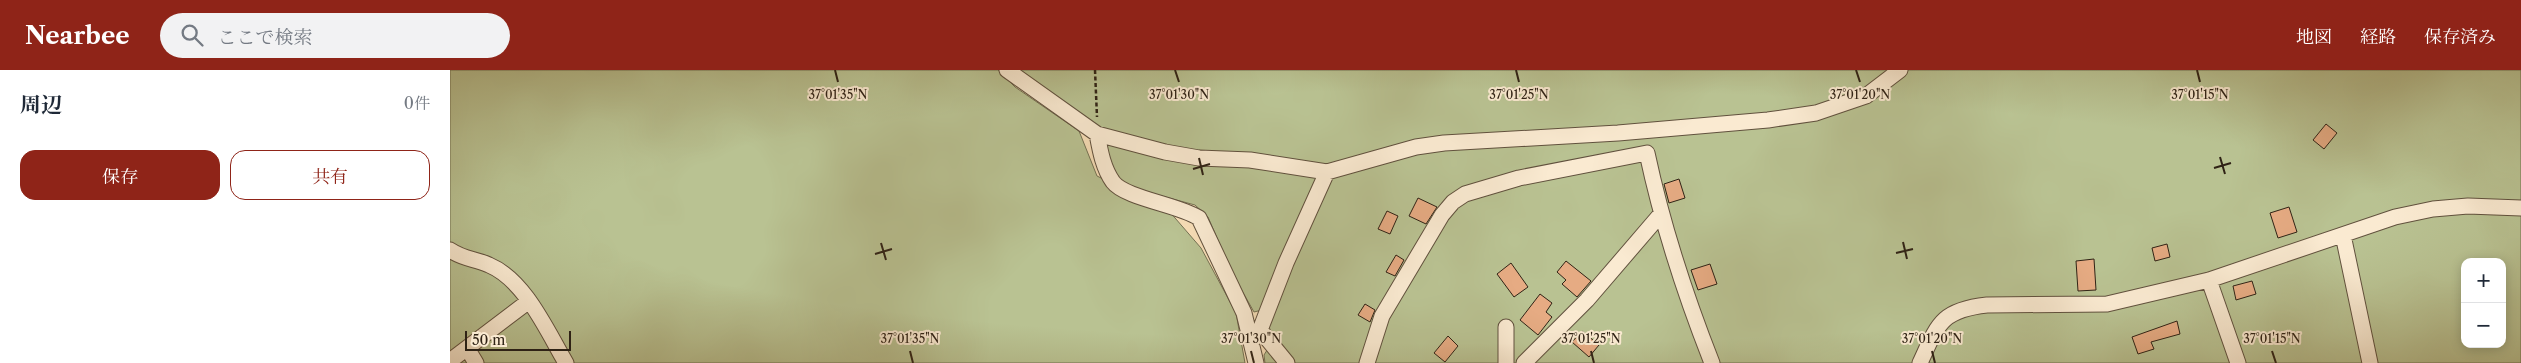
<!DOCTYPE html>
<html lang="ja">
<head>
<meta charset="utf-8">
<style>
  :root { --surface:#fff; --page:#f2f2f3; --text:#1f2937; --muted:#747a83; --line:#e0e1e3; --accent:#8f2418 }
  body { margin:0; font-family:"Libre Caslon Text","Noto Serif JP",serif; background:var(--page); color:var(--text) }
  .controls { position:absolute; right:15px; bottom:15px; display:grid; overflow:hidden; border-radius:10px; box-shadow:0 2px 12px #0003 }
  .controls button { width:45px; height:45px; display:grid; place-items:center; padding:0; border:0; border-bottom:1px solid var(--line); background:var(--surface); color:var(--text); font:25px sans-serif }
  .scale { position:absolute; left:15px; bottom:12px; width:106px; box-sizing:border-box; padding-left:5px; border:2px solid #2f2215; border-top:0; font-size:14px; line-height:18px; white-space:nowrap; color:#2f2215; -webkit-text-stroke:4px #faead1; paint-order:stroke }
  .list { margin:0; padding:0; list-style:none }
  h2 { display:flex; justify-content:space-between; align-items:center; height:65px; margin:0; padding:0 20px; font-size:21px }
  h2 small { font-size:16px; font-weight:400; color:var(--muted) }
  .actions { display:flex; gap:10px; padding:15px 20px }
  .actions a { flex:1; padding:11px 0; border:1px solid var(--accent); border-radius:15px; text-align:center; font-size:18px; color:var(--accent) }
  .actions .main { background:var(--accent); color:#fff }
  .icon { flex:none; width:28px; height:28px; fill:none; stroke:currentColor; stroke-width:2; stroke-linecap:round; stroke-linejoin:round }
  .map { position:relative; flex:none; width:2071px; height:293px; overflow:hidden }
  header { display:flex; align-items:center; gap:30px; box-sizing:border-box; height:70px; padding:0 25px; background:var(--accent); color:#fff }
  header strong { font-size:24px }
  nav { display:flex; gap:28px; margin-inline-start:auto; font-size:18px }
  .search { width:350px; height:45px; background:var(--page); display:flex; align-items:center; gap:12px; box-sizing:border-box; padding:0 18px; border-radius:28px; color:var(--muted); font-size:19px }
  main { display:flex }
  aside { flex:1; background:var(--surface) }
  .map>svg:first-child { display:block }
  .green { fill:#b9c292; stroke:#747254; fill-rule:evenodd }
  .building { fill:#e6ab83; stroke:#2f2215 }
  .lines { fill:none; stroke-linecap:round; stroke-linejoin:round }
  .minor-casing { stroke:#61513e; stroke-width:17 }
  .path { stroke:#2f2215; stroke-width:2.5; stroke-dasharray:4 2.5; stroke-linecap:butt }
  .minor { stroke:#faead1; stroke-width:15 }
  .ticks { fill:none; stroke:#2f2215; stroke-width:2 }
  .ticks-label { font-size:12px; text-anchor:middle; fill:#2f2215; stroke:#faead1; stroke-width:4; stroke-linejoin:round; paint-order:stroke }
</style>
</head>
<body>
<header>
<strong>Nearbee</strong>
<div class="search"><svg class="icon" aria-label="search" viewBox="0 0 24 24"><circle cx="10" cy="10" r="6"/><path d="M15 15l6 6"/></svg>ここで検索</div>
<nav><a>地図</a><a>経路</a><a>保存済み</a></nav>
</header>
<main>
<aside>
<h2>周辺<small>0件</small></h2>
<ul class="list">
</ul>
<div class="actions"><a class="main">保存</a><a>共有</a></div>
</aside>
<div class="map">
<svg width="2071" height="293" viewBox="0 0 2071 293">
  <rect width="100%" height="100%" fill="#f8dfb8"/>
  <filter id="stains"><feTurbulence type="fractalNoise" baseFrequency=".004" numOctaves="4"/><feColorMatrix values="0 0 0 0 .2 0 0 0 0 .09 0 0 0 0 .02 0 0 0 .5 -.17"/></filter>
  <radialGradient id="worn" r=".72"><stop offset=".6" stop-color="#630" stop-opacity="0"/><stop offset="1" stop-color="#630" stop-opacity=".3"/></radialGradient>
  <path class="green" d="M0 0H548L565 17 629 61 647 106 719 141 751 178 786 243 795 293H0Z
    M568 0H2071V293H815L814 285 824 269 812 240 804 242 782 203 758 147 745 135 682 118 667 109 661 99 653 61ZM2015 192H2052V274H2015Z"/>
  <path class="building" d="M1876 54 1887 63 1874 79 1863 70Z
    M1229 109 1235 128 1219 133 1214 114Z
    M968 128 987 137 976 154 959 146Z
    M1839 137 1847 162 1828 168 1820 143Z
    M937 141 948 146 940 164 928 159Z
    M1717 174 1720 187 1705 191 1702 178Z
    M946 185 954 190 945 206 936 202Z
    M1644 189 1646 220 1628 221 1626 191Z
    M1116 191 1141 211 1127 227 1112 214 1116 210 1107 202Z
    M1061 193 1078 217 1064 227 1047 204Z
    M1260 194 1267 214 1248 220 1241 200Z
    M1802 211 1806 224 1786 230 1783 216Z
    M1090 224 1102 233 1096 242 1102 247 1088 265 1070 250Z
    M915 234 925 240 920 252 908 245Z
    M1727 251 1730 264 1701 272 1704 279 1688 284 1682 267Z
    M1132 261 1149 275 1139 287 1122 272Z
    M998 266 1008 276 995 292 984 283Z"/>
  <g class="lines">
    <g class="minor-casing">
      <path id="minor" d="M557 0 647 64 715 82 749 88 800 90 877 102 966 77 994 73 1168 63 1318 50 1366 43 1416 26 1450 0
        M647 64C650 80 653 98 663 112 675 128 729 135 749 148L794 243 806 293
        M1893 165 1920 293
        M0 180C15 190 24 188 39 195 75 210 97 261 116 293
        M1759 210 1788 293
        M810 260 837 293
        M802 271 810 260 836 193 877 102
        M17 278 26 293
        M0 291 79 231
        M917 293 932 246 992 145 1003 132 1015 124 1069 108 1197 83C1213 158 1234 222 1262 293
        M1056 293V257
        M1074 293 1137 230 1210 145
        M1470 293C1488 254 1491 240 1537 235L1657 234 1759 210 1945 147 1983 139 2018 136 2071 138"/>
    </g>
    <path class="path" d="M645 0 647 47"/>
    <use href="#minor" class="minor"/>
  </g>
  <path class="ticks" d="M385 0 388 12M725 0 729 12M1066 0 1069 12M1406 0 1410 12M1747 0 1750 12M1770 87 1775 104M749 88 753 105M1764 98 1781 93M743 99 760 94M1453 172 1457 189M431 173 436 190M1446 183 1463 179M425 184 442 179M460 281 463 293M801 281 804 293M1141 281 1144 293M1482 281 1485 293M1822 281 1826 293"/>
  <g class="ticks-label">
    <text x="388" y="29">37°01'35"N</text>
    <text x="729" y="29">37°01'30"N</text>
    <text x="1750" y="29">37°01'15"N</text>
    <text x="1069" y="29">37°01'25"N</text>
    <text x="1410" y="29">37°01'20"N</text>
    <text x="460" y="273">37°01'35"N</text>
    <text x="801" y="273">37°01'30"N</text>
    <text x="1141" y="273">37°01'25"N</text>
    <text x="1482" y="273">37°01'20"N</text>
    <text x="1822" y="273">37°01'15"N</text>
  </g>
  <rect width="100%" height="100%" filter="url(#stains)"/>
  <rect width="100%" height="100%" fill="url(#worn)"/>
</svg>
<div class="controls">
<button>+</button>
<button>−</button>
</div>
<div class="scale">50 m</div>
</div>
</main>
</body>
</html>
